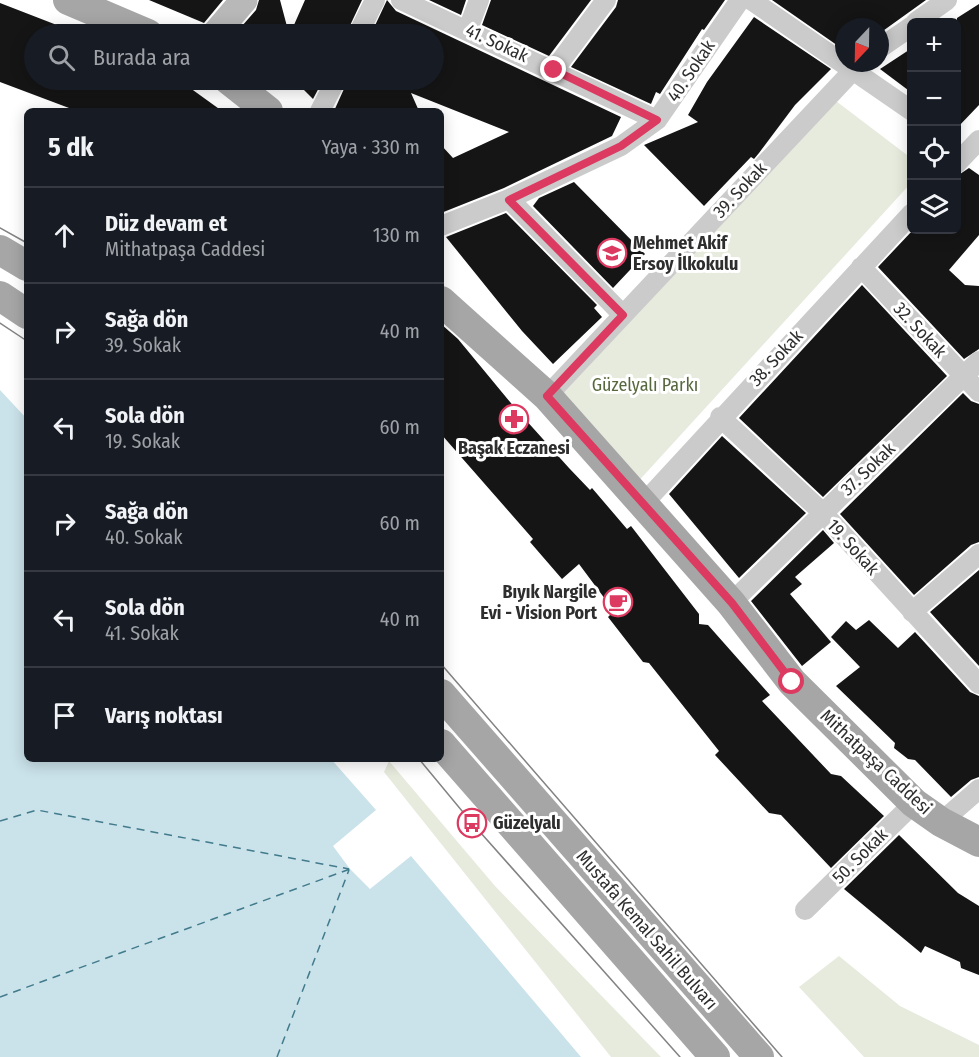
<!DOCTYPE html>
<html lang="tr">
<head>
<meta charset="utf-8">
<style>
  :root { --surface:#171b24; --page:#20242c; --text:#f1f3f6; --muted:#9ea1a6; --line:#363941 }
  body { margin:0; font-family:"Fira Sans Condensed",sans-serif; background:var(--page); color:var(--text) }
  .controls { position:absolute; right:18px; top:18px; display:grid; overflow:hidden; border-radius:9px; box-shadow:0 3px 15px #0003 }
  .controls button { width:54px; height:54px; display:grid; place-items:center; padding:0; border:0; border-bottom:2px solid var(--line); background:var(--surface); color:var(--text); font:30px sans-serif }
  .compass { position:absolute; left:835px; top:18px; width:54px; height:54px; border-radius:50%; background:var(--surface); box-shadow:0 3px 15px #0003; rotate:202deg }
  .stop { position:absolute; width:18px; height:18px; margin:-14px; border:4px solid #dc3a60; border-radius:50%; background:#fff }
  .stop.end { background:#dc3a60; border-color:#fff; box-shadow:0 2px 6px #0008 }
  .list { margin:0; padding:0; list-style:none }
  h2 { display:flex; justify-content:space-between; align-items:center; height:78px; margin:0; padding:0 24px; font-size:26px }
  h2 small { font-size:20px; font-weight:400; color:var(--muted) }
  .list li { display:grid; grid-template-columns:39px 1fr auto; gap:18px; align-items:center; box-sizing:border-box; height:96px; padding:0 24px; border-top:2px solid var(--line) }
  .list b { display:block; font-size:22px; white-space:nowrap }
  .list p { margin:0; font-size:20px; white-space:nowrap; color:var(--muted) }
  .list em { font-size:20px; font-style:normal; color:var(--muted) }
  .icon { flex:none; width:33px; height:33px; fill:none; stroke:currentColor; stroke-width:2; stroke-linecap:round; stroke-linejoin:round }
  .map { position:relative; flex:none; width:979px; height:1057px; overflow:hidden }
  .search { position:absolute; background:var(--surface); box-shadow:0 3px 15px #0003; left:24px; top:24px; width:420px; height:66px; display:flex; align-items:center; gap:15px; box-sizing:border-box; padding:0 21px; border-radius:33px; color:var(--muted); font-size:22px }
  .panel { position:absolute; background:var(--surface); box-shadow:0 3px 15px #0003; left:24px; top:108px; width:420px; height:654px; border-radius:9px }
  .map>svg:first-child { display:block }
  .green { fill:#e7ebdd }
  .water { fill:#cae2ea }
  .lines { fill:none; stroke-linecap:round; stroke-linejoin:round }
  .ferry { stroke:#417b8c; stroke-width:1.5; stroke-dasharray:8 6; stroke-linecap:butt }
  .building { fill:#151515 }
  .street { stroke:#cbcbcb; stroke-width:20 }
  .secondary { stroke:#b8b8b8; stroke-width:27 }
  .primary { stroke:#a6a6a6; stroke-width:30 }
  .tram { stroke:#838383; stroke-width:1.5 }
  .route { stroke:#dc3a60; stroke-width:8 }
  .labels { text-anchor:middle; stroke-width:6; stroke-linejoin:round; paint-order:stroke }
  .street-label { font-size:18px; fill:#2e2e2e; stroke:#fff }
  .poi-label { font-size:18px; font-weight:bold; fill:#2e2e2e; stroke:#fff; text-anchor:start }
  .park-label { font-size:18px; fill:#58683e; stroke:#fff }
</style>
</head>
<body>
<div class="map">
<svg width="979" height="1057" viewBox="0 0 979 1057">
  <rect width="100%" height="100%" fill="#fff"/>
  <path class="green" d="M832 98 911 158V183L635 485 555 394Z
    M389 761 495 886 661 1057H611L384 772Z
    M839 956 900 1006 979 1045V1057H864L799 987Z"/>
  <path class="water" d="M0 390 27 419V759H331L376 810 333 846 350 869 370 889 411 856 581 1057H0Z"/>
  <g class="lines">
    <path class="ferry" d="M0 821 37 810 349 869
      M0 997 350 869
      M277 1057 349 870"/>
  </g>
  <path class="building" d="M149 0H223L204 23Z
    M259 0H280L289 34H235L256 10Z
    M305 0H362L346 34H290Z
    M387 0 396 11 621 117 612 136 504 188 441 213V145L453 158 509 132 411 93 419 111H334L348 80H434V34H371Z
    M429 0H466L461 15Z
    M491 0H591L549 56 482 25Z
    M618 0H725L704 30 702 29 660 94 656 92 651 104 571 67 616 7Z
    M772 0H926L880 33V27H844V50Z
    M0 3 80 34H34V80H179L222 111H77L0 82Z
    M979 4V105L957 128V18Z
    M754 17 831 69 795 105 759 153 754 159 751 157 704 206 644 145 698 122 688 115 707 82Z
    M912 48V93L880 69Z
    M294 80H323L313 99Z
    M969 168 979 175V235L949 270 965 285 979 286V349L964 359 878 267 913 230H957V176Z
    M574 182 645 254 613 288 533 206 539 198Z
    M506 213 597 305 594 308 602 317 553 364 522 331 446 237Z
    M862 285 947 376 823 497 739 418Z
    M441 324 458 339 515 408 569 468 590 490 592 488 627 529 631 526 699 614V624L708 625 770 695 762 701 831 774 841 776 884 816 831 868 781 815 769 813 715 755 719 751 649 663 643 662 608 617 614 611 579 564 562 579 530 542 533 539 441 434Z
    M963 393 971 401 979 404V542L971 545 914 595 840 514Z
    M722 436 806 513 739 578 669 494Z
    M823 530 834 543 795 577 802 584 790 594 831 642 802 666 751 601Z
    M979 570V666L930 612Z
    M869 620 898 648 915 632 970 692 979 696V777L971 780 951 797 915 760 908 759 894 748 895 743 836 686 860 667 831 637 846 621 856 630Z
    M899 835 958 893 979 906V975L961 968 960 962 925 946 921 953 844 889Z"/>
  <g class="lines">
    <path class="street" d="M401 0 657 120
      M751 0 912 111
      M916 22 947 0
      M468 29 479 0
      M358 34 375 0
      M880 48 912 26
      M554 70 606 0
      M320 111 336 80
      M956 164 979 140
      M509 199 623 315
      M441 226 509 199 621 146 657 120 740 0
      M861 267 979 392
      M547 396 860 63
      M720 417 823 513 979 684
      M643 504 912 213
      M731 603 979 361
      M912 612 979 554
      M941 822 979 789
      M805 910 914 803"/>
    <path class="secondary" d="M215 34 244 0"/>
    <path class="primary" d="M68 0 148 34
      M229 80 268 111
      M0 250 27 266
      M0 296 27 314
      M441 301 547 396 731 603 792 682 914 803 941 822 979 842
      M441 694 759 1057
      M441 744 715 1057"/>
    <path class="tram" d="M0 228 27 243
      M0 323 27 341
      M441 664 782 1057
      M419 759 472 823 680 1057"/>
  </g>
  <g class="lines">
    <path class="route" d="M554 70 657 120 621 146 509 200 623 315 547 396 732 603 792 682"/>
  </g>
  <defs>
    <g id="school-ring" transform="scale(1.5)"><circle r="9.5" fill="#fff" stroke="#dc3a60" stroke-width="1.5"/><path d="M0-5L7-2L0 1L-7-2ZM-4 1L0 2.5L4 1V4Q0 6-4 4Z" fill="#dc3a60"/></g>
    <g id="pharmacy-ring" transform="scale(1.5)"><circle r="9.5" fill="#fff" stroke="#dc3a60" stroke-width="1.5"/><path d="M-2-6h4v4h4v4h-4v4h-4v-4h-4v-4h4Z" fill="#dc3a60"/></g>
    <g id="cafe-ring" transform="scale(1.5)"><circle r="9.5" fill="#fff" stroke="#dc3a60" stroke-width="1.5"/><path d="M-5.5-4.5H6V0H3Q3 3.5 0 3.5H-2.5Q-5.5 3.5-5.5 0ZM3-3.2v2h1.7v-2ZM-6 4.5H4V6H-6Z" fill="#dc3a60"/></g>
    <g id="bus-ring" transform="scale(1.5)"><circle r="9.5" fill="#fff" stroke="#dc3a60" stroke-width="1.5"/><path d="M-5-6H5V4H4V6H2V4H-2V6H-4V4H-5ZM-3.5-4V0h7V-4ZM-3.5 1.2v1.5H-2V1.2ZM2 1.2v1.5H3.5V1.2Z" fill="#dc3a60"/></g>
  </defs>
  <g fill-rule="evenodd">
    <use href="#school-ring" x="612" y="253"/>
    <use href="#pharmacy-ring" x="514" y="419"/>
    <use href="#cafe-ring" x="618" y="602"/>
    <use href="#bus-ring" x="472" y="823"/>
  </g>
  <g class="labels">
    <g class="street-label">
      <text transform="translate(497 43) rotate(25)" y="6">41. Sokak</text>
      <text transform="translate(691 71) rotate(-56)" y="6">40. Sokak</text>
      <text transform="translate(740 190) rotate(-47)" y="6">39. Sokak</text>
      <text transform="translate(920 330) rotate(47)" y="6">32. Sokak</text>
      <text transform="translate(776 358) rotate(-47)" y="6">38. Sokak</text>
      <text transform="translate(868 469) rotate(-44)" y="6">37. Sokak</text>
      <text transform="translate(853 547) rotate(48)" y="6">19. Sokak</text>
      <text transform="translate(876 762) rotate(43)" y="6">Mithatpaşa Caddesi</text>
      <text transform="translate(860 856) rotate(-45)" y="6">50. Sokak</text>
      <text transform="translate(647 930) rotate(49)" y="6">Mustafa Kemal Sahil Bulvarı</text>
    </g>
    <g class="poi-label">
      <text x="633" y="249">Mehmet Akif<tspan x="633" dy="21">Ersoy İlkokulu</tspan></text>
      <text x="514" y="454" text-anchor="middle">Başak Eczanesi</text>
      <text x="597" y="598" text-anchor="end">Bıyık Nargile<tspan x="597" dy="21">Evi - Vision Port</tspan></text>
      <text x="493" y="829">Güzelyalı</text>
    </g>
    <g class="park-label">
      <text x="645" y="391">Güzelyalı Parkı</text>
    </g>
  </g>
</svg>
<div class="controls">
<button>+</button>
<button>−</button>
<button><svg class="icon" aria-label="locate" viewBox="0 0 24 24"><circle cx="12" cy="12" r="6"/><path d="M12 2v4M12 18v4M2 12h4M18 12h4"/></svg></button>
<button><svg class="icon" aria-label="layers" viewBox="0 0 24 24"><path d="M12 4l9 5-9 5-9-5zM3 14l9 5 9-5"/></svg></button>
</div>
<svg class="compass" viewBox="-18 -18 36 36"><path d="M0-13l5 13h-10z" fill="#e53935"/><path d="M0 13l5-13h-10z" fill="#9ea1a6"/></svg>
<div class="stop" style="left:792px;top:682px"></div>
<div class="stop end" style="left:554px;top:70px"></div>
<div class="search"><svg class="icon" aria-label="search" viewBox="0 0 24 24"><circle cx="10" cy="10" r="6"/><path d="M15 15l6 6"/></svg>Burada ara</div>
<section class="panel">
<h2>5 dk<small>Yaya · 330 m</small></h2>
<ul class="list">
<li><svg class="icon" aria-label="ahead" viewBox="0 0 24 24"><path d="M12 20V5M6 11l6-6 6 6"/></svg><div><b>Düz devam et</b><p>Mithatpaşa Caddesi</p></div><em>130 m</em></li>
<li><svg class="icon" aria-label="right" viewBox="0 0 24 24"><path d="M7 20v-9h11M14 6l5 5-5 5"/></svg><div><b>Sağa dön</b><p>39. Sokak</p></div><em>40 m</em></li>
<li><svg class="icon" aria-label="left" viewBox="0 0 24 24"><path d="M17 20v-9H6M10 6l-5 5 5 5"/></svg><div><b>Sola dön</b><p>19. Sokak</p></div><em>60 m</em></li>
<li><svg class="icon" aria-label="right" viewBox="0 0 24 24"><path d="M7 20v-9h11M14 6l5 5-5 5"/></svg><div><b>Sağa dön</b><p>40. Sokak</p></div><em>60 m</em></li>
<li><svg class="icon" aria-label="left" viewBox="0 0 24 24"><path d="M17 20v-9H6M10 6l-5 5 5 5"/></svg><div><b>Sola dön</b><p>41. Sokak</p></div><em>40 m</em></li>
<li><svg class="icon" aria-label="arrive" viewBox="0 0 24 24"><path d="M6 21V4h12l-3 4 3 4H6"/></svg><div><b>Varış noktası</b></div></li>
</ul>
</section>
</div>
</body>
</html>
